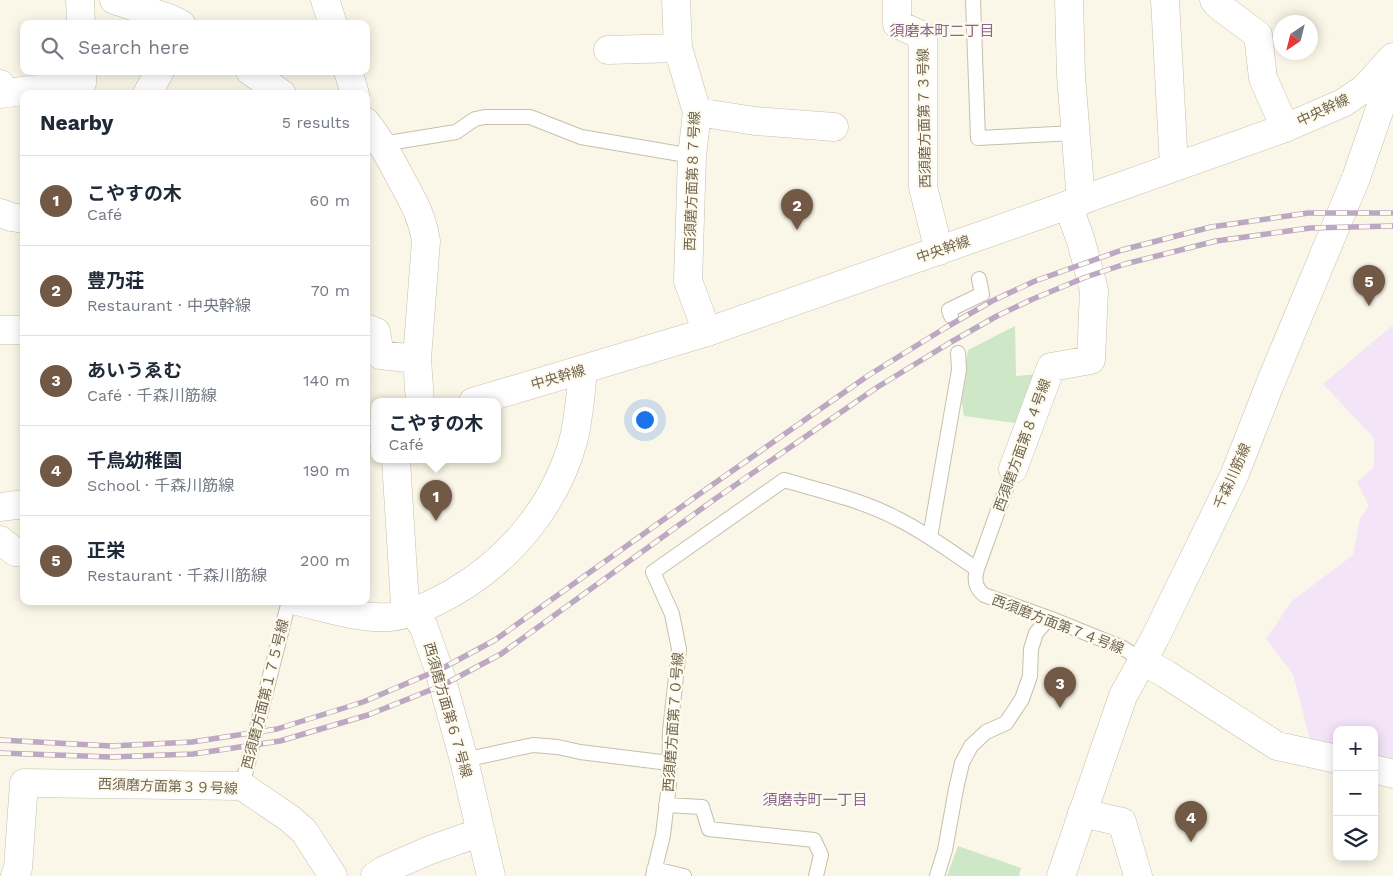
<!DOCTYPE html>
<html lang="en">
<head>
<meta charset="utf-8">
<style>
  :root { --surface:#fff; --page:#f6f6f7; --text:#1f2937; --muted:#747a83; --line:#e0e1e3; --accent:#725946 }
  body { margin:0; font-family:"Work Sans","Noto Sans JP",sans-serif; background:var(--page); color:var(--text) }
  .controls { position:absolute; right:15px; bottom:15px; display:grid; overflow:hidden; border-radius:10px; box-shadow:0 2px 12px #0003 }
  .controls button { width:45px; height:45px; display:grid; place-items:center; padding:0; border:0; border-bottom:1px solid var(--line); background:var(--surface); color:var(--text); font:25px sans-serif }
  .compass { position:absolute; left:1273px; top:15px; width:45px; height:45px; border-radius:50%; background:var(--surface); box-shadow:0 2px 12px #0003; rotate:215deg }
  .you { position:absolute; left:644px; top:419px; width:18px; height:18px; margin:-12px; border:4px solid #fff; border-radius:50%; background:#1a73e8; box-shadow:0 0 0 8px #1a73e833 }
  .badge { display:grid; place-items:center; width:32px; height:32px; border-radius:50%; background:var(--accent); color:#fff; font-size:16px; font-weight:700 }
  .pin { position:absolute; translate:-50% -41px; filter:drop-shadow(0 1px 2px #0008) }
  .pin::after { content:''; position:absolute; top:26px; width:18px; height:15px; background:inherit; clip-path:polygon(0 0,100% 0,50% 100%) }
  .popup { position:absolute; left:371px; top:398px; width:130px; height:65px; box-sizing:border-box; display:grid; place-content:center; border-radius:10px; background:var(--surface); filter:drop-shadow(0 1px 4px #0005); font-size:16px; white-space:nowrap; color:var(--muted) }
  .popup b { font-size:19px; color:var(--text) }
  .popup::after { content:''; position:absolute; left:50%; top:100%; margin-left:-10px; border:10px solid transparent; border-top-color:var(--surface) }
  .list { margin:0; padding:0; list-style:none }
  h2 { display:flex; justify-content:space-between; align-items:center; height:65px; margin:0; padding:0 20px; font-size:21px }
  h2 small { font-size:16px; font-weight:400; color:var(--muted) }
  .list li { display:grid; grid-template-columns:32px 1fr auto; gap:15px; align-items:center; box-sizing:border-box; height:90px; padding:0 20px; border-top:1px solid var(--line) }
  .list b { display:block; font-size:19px; white-space:nowrap }
  .list p { margin:0; font-size:16px; white-space:nowrap; color:var(--muted) }
  .list em { font-size:16px; font-style:normal; color:var(--muted) }
  .icon { flex:none; width:28px; height:28px; fill:none; stroke:currentColor; stroke-width:2; stroke-linecap:round; stroke-linejoin:round }
  .map { position:relative; flex:none; width:1393px; height:876px; overflow:hidden }
  .search { position:absolute; background:var(--surface); box-shadow:0 2px 12px #0003; left:20px; top:20px; width:350px; height:55px; display:flex; align-items:center; gap:12px; box-sizing:border-box; padding:0 18px; border-radius:10px; color:var(--muted); font-size:19px }
  .panel { position:absolute; background:var(--surface); box-shadow:0 2px 12px #0003; left:20px; top:90px; width:350px; height:515px; border-radius:10px }
  .map>svg:first-child { display:block }
  .education { fill:#f4e4f7 }
  .green { fill:#cde7c7 }
  .lines { fill:none; stroke-linecap:round; stroke-linejoin:round }
  .service-casing { stroke:#c8bfac; stroke-width:16 }
  .minor-casing { stroke:#c8bfac; stroke-width:29 }
  .tertiary-casing { stroke:#c8bfac; stroke-width:29 }
  .service { stroke:#fff; stroke-width:14 }
  .minor { stroke:#fff; stroke-width:28 }
  .tertiary { stroke:#fff; stroke-width:28 }
  .rail-casing { stroke:#bda7c3; stroke-width:5.5 }
  .rail { stroke:#fdfbee; stroke-width:4; stroke-dasharray:11; stroke-linecap:butt }
  .labels { text-anchor:middle; stroke-width:4.5; stroke-linejoin:round; paint-order:stroke }
  .street-label { font-size:14px; fill:#72634e; stroke:#fdfbee }
  .neighbourhood-label { font-size:15px; fill:#8a668d; stroke:#fdfbee }
</style>
</head>
<body>
<div class="map">
<svg width="1393" height="876" viewBox="0 0 1393 876">
  <rect width="100%" height="100%" fill="#faf7e8"/>
  <path class="education" d="M1393 325V766L1374 760V730H1337V750L1311 743 1293 674 1266 639 1292 601 1353 555 1360 518 1369 506 1357 482 1374 467V438L1323 384Z"/>
  <path class="green" d="M1015 326 1016 376 1039 374 1021 424 964 416 960 391 968 350Z
    M958 846 1021 868 1019 876H947Z"/>
  <g class="lines">
    <g class="service-casing">
      <path id="service" d="M973 0 978 138 1075 133
        M382 144 456 132 475 119 485 117H530L581 137 692 156
        M951 316 949 310 982 294 979 279
        M930 537 959 370 958 353
        M977 569 1013 469
        M464 760 533 745 558 747 580 752 669 763
        M242 786 289 601
        M666 805 702 807 709 829 814 840 821 855 816 876
        M654 869 684 876
        M653 876 663 835 669 784 670 731 679 649 672 614 653 572 784 480C822 491 861 500 896 518 925 532 951 552 977 569 974 580 975 588 984 595L1049 618 1123 648 1143 661
        M937 876 945 850 956 789 962 763 971 746 986 732 1006 723 1022 699 1030 676 1031 649 1036 633 1049 618"/>
    </g>
    <g class="minor-casing">
      <path id="minor" d="M80 0 81 24
        M114 0 169 18 181 24
        M325 0 333 24
        M676 0 678 48 697 112 692 156 688 281 707 332
        M897 0V24L923 36V187L939 251
        M1069 0 1071 75 1081 201
        M1165 0 1174 166
        M1214 0 1218 5 1258 35 1263 78 1285 128
        M608 50 678 48
        M250 71 282 94
        M348 71 355 94
        M0 84V94L82 83V71
        M147 94 160 71
        M697 112 755 121 834 127
        M366 122C380 140 391 159 401 179 413 201 422 216 426 241L417 359 420 402
        M0 213 11 217 24 219
        M366 328 376 332 380 355 417 359
        M0 330H24
        M396 460 405 605 423 625 439 670 464 760 491 876
        M1013 469 1051 367 1091 360 1094 290 1081 241 1068 205
        M0 540 15 552 24 553
        M297 601C327 608 359 619 390 617 412 615 435 603 454 592 511 559 557 503 574 438 579 415 581 393 583 370
        M1143 661 1166 674 1277 746 1337 759
        M1374 769 1393 774
        M1082 813 1122 822 1138 876
        M15 876 18 868 24 783 242 786 289 818 304 831 333 876
        M375 876 384 870 430 850 481 832"/>
    </g>
    <g class="tertiary-casing">
      <path id="tertiary" d="M473 402 707 332 1068 205 1285 128 1343 103 1365 88 1393 57
        M366 433 375 430
        M0 507 24 504
        M1061 876 1123 696 1155 638 1234 476 1270 384 1356 178 1393 71"/>
    </g>
    <use href="#service" class="service"/>
    <use href="#minor" class="minor"/>
    <use href="#tertiary" class="tertiary"/>
    <g class="rail-casing">
      <path id="rail" d="M0 740 111 746 192 742 277 729 363 702 443 668 495 640 712 485 869 375 945 328 992 301 1035 281 1122 250 1211 227 1308 213H1393
        M0 753 111 757 193 754 280 741 368 715 443 685 501 654 715 499 876 388 951 342 997 316 1033 299 1086 277 1125 264 1216 241 1310 228 1393 226"/>
    </g>
    <use href="#rail" class="rail"/>
  </g>
  <g class="labels">
    <g class="street-label">
      <text transform="translate(1323 110) rotate(-25)" y="5">中央幹線</text>
      <text transform="translate(924 118) rotate(-91)" y="5">西須磨方面第７３号線</text>
      <text transform="translate(692 181) rotate(-88)" y="5">西須磨方面第８７号線</text>
      <text transform="translate(943 249) rotate(-19)" y="5">中央幹線</text>
      <text transform="translate(558 377) rotate(-16)" y="5">中央幹線</text>
      <text transform="translate(1022 445) rotate(-70)" y="5">西須磨方面第８４号線</text>
      <text transform="translate(1232 476) rotate(-66)" y="5">千森川筋線</text>
      <text transform="translate(1058 624) rotate(21)" y="5">西須磨方面第７４号線</text>
      <text transform="translate(265 694) rotate(-76)" y="5">西須磨方面第１７５号線</text>
      <text transform="translate(448 710) rotate(74)" y="5">西須磨方面第６７号線</text>
      <text transform="translate(673 722) rotate(-86)" y="5">西須磨方面第７０号線</text>
      <text transform="translate(168 786) rotate(2)" y="5">西須磨方面第３９号線</text>
    </g>
    <g class="neighbourhood-label">
      <text x="942" y="36">須磨本町二丁目</text>
      <text x="815" y="805">須磨寺町一丁目</text>
    </g>
  </g>
</svg>
<div class="controls">
<button>+</button>
<button>−</button>
<button><svg class="icon" aria-label="layers" viewBox="0 0 24 24"><path d="M12 4l9 5-9 5-9-5zM3 14l9 5 9-5"/></svg></button>
</div>
<svg class="compass" viewBox="-18 -18 36 36"><path d="M0-13l5 13h-10z" fill="#e53935"/><path d="M0 13l5-13h-10z" fill="#747a83"/></svg>
<div class="you"></div>
<div class="pin badge" style="left:436px;top:521px">1</div>
<div class="popup"><b>こやすの木</b>Café</div>
<div class="pin badge" style="left:797px;top:230px">2</div>
<div class="pin badge" style="left:1060px;top:708px">3</div>
<div class="pin badge" style="left:1191px;top:842px">4</div>
<div class="pin badge" style="left:1369px;top:306px">5</div>
<div class="search"><svg class="icon" aria-label="search" viewBox="0 0 24 24"><circle cx="10" cy="10" r="6"/><path d="M15 15l6 6"/></svg>Search here</div>
<section class="panel">
<h2>Nearby<small>5 results</small></h2>
<ul class="list">
<li><span class="badge">1</span><div><b>こやすの木</b><p>Café</p></div><em>60 m</em></li>
<li><span class="badge">2</span><div><b>豊乃荘</b><p>Restaurant · 中央幹線</p></div><em>70 m</em></li>
<li><span class="badge">3</span><div><b>あいうゑむ</b><p>Café · 千森川筋線</p></div><em>140 m</em></li>
<li><span class="badge">4</span><div><b>千鳥幼稚園</b><p>School · 千森川筋線</p></div><em>190 m</em></li>
<li><span class="badge">5</span><div><b>正栄</b><p>Restaurant · 千森川筋線</p></div><em>200 m</em></li>
</ul>
</section>
</div>
</body>
</html>
